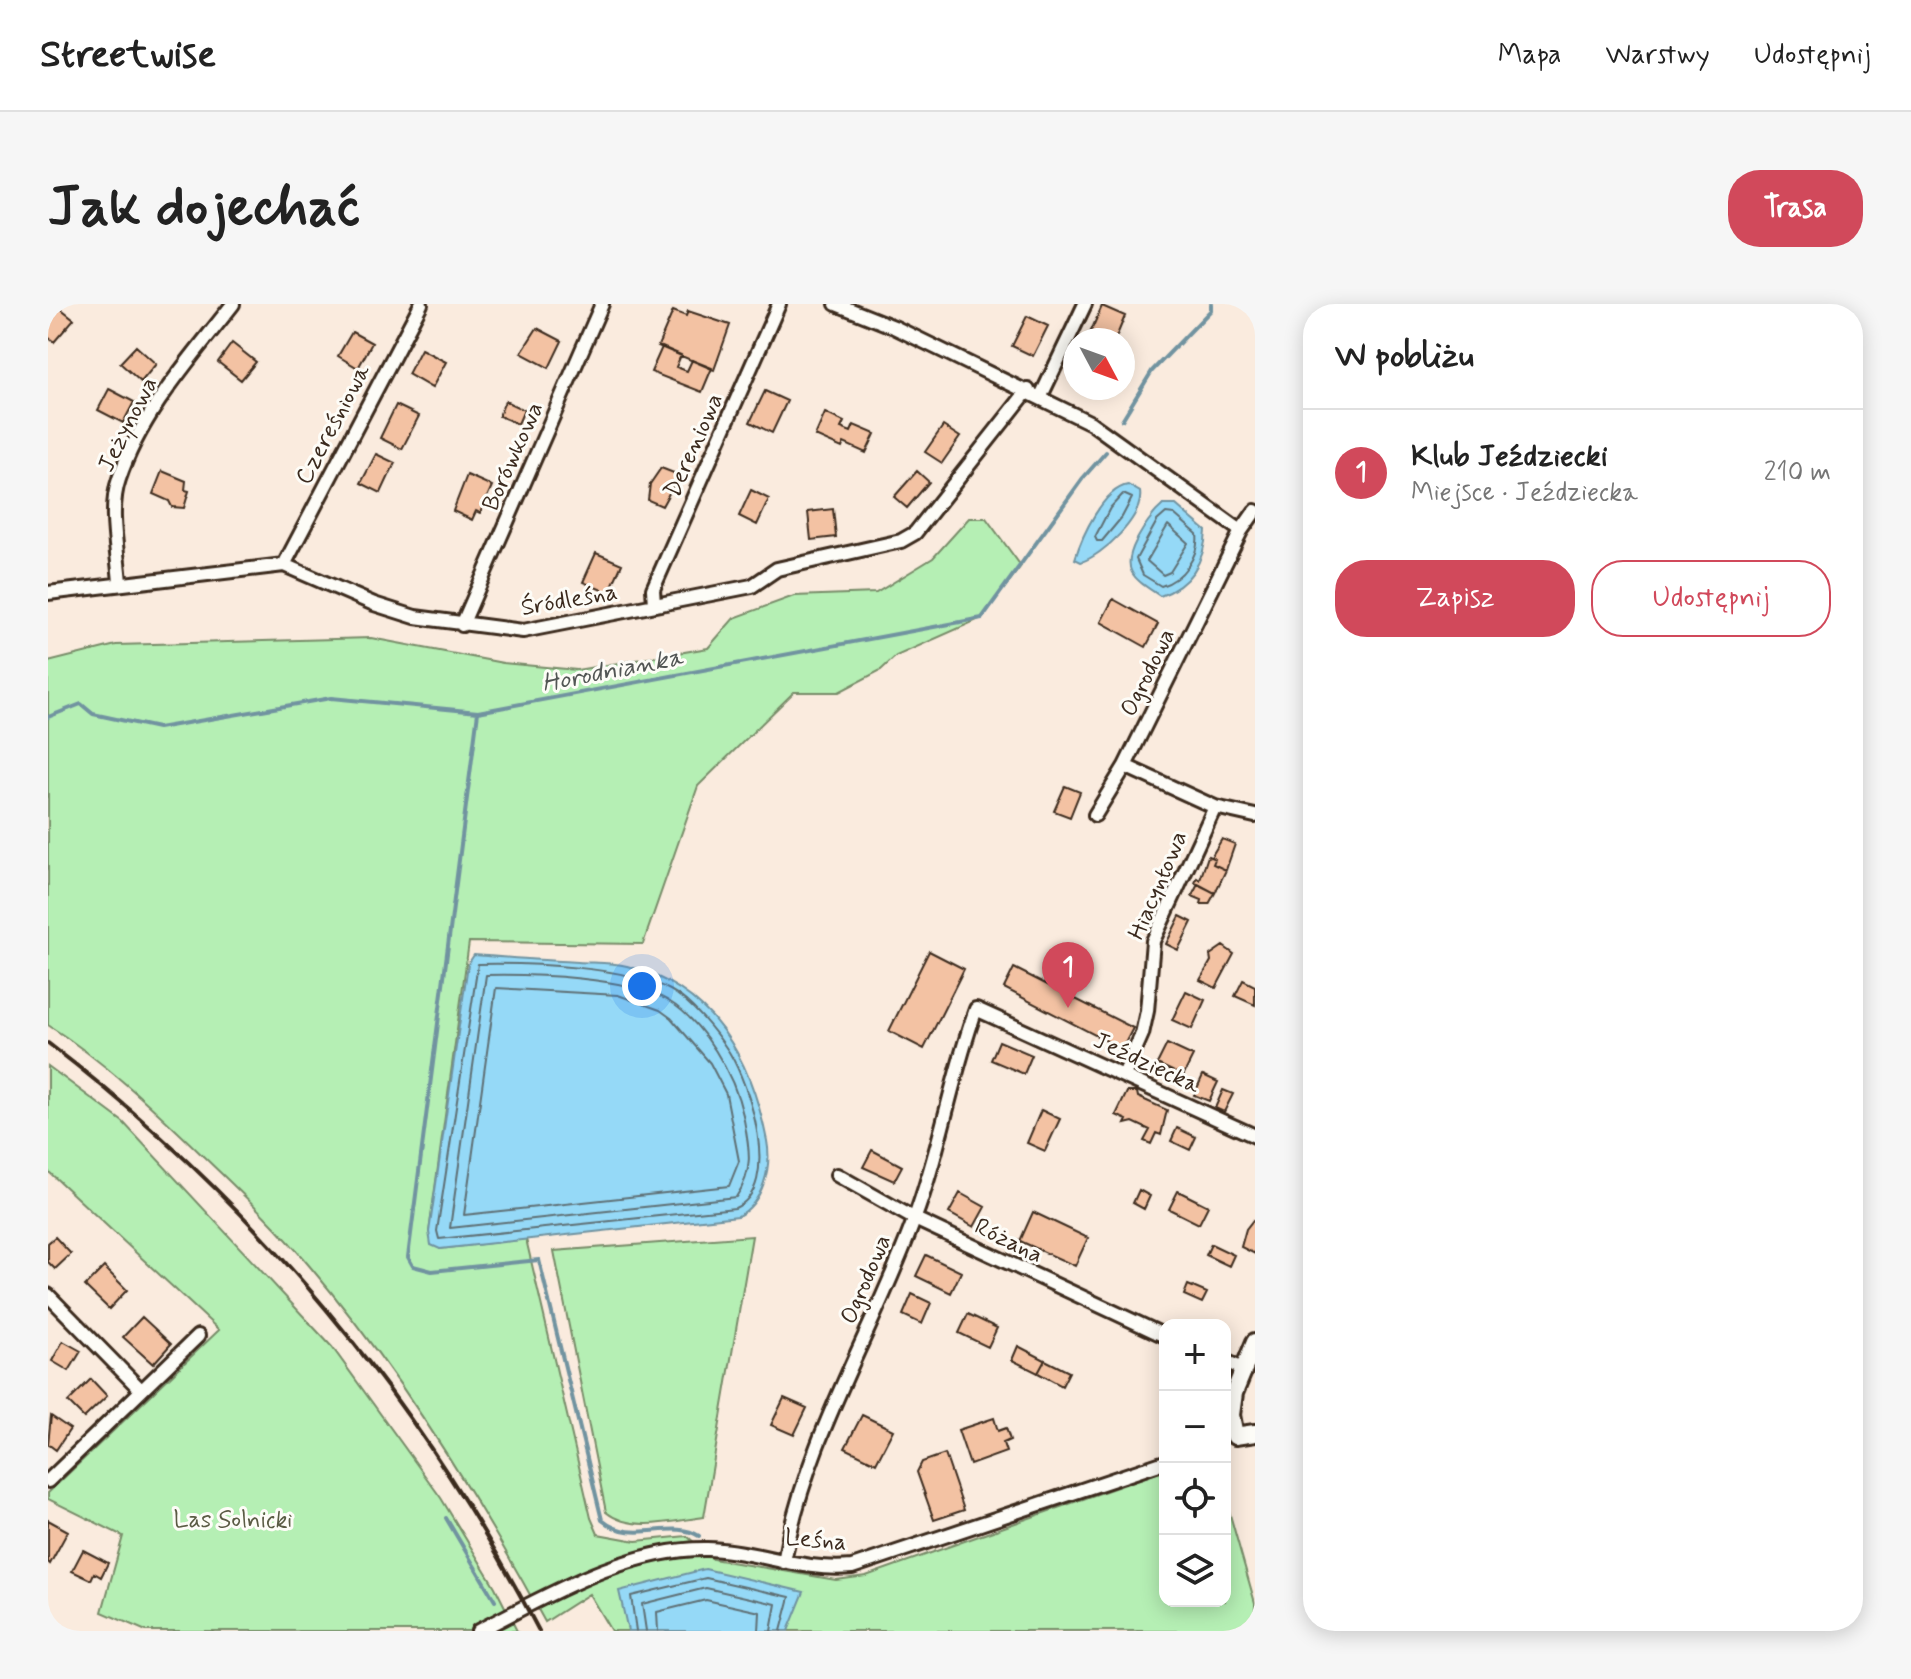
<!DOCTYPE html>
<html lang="pl">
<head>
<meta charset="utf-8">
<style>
  :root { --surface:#fff; --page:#f6f6f6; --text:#222; --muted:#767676; --line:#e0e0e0; --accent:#d1495b }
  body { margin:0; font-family:Mynerve,sans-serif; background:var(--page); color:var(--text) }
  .controls { position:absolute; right:24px; bottom:24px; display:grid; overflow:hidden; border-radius:16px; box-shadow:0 4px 20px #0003 }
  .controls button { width:72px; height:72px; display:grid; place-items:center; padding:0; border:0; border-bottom:2px solid var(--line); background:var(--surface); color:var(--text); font:40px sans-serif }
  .compass { position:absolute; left:1015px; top:24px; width:72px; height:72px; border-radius:50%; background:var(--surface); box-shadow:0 4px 20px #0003; rotate:131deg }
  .you { position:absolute; left:594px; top:682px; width:28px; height:28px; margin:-20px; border:6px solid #fff; border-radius:50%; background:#1a73e8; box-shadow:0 0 0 12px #1a73e833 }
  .badge { display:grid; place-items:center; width:52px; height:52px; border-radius:50%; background:var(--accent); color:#fff; font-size:26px; font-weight:700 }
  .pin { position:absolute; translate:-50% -66px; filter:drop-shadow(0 2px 4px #0008) }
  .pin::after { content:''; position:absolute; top:42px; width:28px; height:24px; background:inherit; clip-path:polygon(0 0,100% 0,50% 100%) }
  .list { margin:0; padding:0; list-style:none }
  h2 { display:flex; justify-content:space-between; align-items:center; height:104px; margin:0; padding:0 32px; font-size:34px }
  h2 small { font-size:26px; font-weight:400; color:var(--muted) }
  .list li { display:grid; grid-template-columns:52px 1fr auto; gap:24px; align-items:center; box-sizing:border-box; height:128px; padding:0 32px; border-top:2px solid var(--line) }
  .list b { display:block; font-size:30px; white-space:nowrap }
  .list p { margin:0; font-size:26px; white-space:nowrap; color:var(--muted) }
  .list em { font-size:26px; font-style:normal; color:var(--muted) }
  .actions { display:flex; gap:16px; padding:24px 32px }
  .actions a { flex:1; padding:18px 0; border:2px solid var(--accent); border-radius:32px; text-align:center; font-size:28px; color:var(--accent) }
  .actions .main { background:var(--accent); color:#fff }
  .icon { flex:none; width:44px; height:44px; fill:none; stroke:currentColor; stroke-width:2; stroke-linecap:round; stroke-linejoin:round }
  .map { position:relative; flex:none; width:1207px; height:1327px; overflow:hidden; border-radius:32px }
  header { display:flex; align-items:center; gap:48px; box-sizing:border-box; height:112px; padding:0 40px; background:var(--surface); border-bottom:2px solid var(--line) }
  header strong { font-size:38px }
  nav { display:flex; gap:44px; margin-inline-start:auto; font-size:28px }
  .intro { display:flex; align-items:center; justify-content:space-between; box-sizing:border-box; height:192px; padding:0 48px }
  h1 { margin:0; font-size:56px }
  .button { padding:20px 36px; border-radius:32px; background:var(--accent); color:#fff; font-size:28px; font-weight:700 }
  main { display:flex; gap:48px; padding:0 48px }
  aside { flex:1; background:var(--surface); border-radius:32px; box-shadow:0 4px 20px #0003 }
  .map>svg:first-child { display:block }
  .green { fill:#b5efb4; stroke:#788c69; stroke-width:2 }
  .water { fill:#95d9f7; stroke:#7193a0; stroke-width:2 }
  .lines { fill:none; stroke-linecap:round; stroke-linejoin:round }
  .shore { stroke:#5f7075; stroke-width:2 }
  .stream { stroke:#7193a0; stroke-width:4 }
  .building { fill:#f3c2a3; stroke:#3b2a1e; stroke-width:2 }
  .minor-casing { stroke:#3b2a1e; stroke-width:18 }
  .tertiary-casing { stroke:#3b2a1e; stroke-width:22 }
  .minor { stroke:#fdfcf7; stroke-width:12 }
  .tertiary { stroke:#fdfcf7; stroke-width:16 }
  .rail { stroke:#3b2a1e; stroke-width:4 }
  .labels { text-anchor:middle; stroke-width:6; stroke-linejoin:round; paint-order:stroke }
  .street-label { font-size:24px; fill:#3b2a1e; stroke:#fdfcf7 }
  .park-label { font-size:24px; fill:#5a5b44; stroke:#fdfcf7 }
  .water-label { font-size:26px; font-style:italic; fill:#525654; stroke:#fdfcf7 }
</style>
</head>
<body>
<header>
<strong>Streetwise</strong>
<nav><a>Mapa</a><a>Warstwy</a><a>Udostępnij</a></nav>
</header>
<div class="intro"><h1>Jak dojechać</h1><a class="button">Trasa</a></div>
<main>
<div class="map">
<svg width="1207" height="1327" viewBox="0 0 1207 1327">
  <rect width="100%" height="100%" fill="#faebde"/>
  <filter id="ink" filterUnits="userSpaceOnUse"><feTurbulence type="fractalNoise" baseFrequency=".0125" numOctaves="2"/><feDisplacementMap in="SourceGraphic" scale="16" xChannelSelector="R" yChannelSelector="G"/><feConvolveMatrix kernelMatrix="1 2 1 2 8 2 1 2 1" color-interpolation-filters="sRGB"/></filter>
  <g filter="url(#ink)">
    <path class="green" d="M921 214H938L973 262 934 314 848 352 833 366 791 388H746L650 482 595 640 421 638 381 928 392 945 478 935 543 1214 550 1230 588 1237 639 1232 665 1255 788 1276 818 1272 1117 1166V1297H1177V1193L1207 1299V1327H563L541 1290 497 1318C429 1192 352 1068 259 959 227 920 189 885 153 850 105 804 56 757 0 721V358L68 341 323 334 455 359 529 366 660 344 686 314 746 292 828 289 885 254Z
      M0 762 75 818 284 1043 393 1194 447 1283 469 1327H98L54 1308 75 1232 0 1195V1189L171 1026 0 867Z
      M704 932 656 1213C625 1217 584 1229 558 1208L506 947Z"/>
    <path class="water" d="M1080 181 1092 188C1096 213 1054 252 1033 258L1027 255C1034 232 1055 185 1080 181Z
      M1115 201H1128L1158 227C1157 258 1141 282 1112 292 1087 275 1072 268 1088 237 1096 223 1103 211 1115 201Z
      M426 651C460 654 495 656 530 658 546 659 564 658 579 662 666 685 703 755 719 837 724 863 715 899 690 912L392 945 383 941 381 928 420 660Z
      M657 1265 756 1288 740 1327H580L571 1287Z"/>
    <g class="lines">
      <path class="shore" d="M1075 190 1084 194 1074 213 1054 237H1049L1047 233 1062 204Z
        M1118 209 1126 210 1149 230C1152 252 1134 276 1113 282L1095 271 1088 255 1109 217Z
        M1120 221 1140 239 1122 268 1115 271 1099 257Z
        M430 660C481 659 578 662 622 686 643 697 668 728 681 748 701 780 735 883 687 904L391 935 389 927Z
        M438 671C485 670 580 673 619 696 656 718 686 771 695 811 701 842 707 866 688 893L402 924Z
        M448 684 570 691 612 706 623 714 662 759 678 790 691 857 681 882 416 911Z
        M588 1327 583 1292 658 1274 742 1293 733 1327
        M598 1327 594 1300 658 1284 728 1300 723 1327
        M610 1327 609 1308 658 1296 712 1308 711 1327"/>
      <path class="stream" d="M1074 116 1104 67 1163 6V0
        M430 408 360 953 365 962 384 967 491 956 554 1216C585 1242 624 1214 651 1232
        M0 413 33 400 45 410 110 424 283 394 430 408 934 314 1035 174 1058 148
        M398 1214 447 1297"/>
    </g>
    <path class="building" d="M7 0 26 15 6 38 0 33V8Z
      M1054 2 1077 12 1067 36H1039Z
      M625 7 638 12 640 7 682 21 666 66 610 42Z
      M979 12 1000 22 985 52 964 42Z
      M489 24 514 37 501 64 473 49Z
      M304 28 324 39 310 64 290 52Z
      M184 39 208 58 193 76 170 58Z
      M88 42 108 60 93 78 72 59Z
      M614 43 633 51 628 63 639 67 644 56 664 64 654 88 603 68Z
      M373 45 398 58 384 84 360 70Z
      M61 85 86 98 75 119 50 106Z
      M717 87 739 97 724 129 702 118Z
      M457 97 476 106 470 120 451 112Z
      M348 101 371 112 354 145 332 134Z
      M777 109 796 118 793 124 803 128 806 121 827 130 818 149 796 139 794 144 767 132Z
      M895 122 912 133 894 159 877 148Z
      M328 150 347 159 333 189 313 179Z
      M613 164 631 171 614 202 600 196 602 180Z
      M114 167 138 177 137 186 141 187 136 204 124 203 121 197 105 190Z
      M869 167 881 178 859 204 846 193Z
      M419 171 444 182 432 209 428 207 424 216 405 207Z
      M703 186 721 195 709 221 691 212Z
      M785 205 788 233 763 236 760 208Z
      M548 249 574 260 561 289 535 278Z
      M1065 295 1110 320 1098 343 1053 318Z
      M1017 482 1032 488 1022 513 1006 507Z
      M1174 535 1187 540 1178 566 1165 560 1167 555 1163 553Z
      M1160 552 1167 555 1165 560 1178 566 1167 589 1147 579 1149 574 1152 576Z
      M1150 580 1167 589 1161 600H1153L1154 596 1144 592Z
      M1132 612 1144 618 1130 646 1118 640Z
      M1175 642 1186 650 1168 684 1152 676 1163 657 1162 651Z
      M881 647 916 665 876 745 841 727Z
      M966 664 1085 724 1074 745 956 684Z
      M1195 676 1207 682V701L1187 692Z
      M1138 687 1157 696 1144 725 1124 716Z
      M951 737 984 751 976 770 943 756Z
      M1119 740 1145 752 1135 772 1109 760Z
      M1155 771 1170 778 1161 797 1146 791Z
      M1175 786 1185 790 1176 808 1167 804Z
      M1079 788H1089L1090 793 1119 806 1113 831 1108 829 1103 840 1096 837 1102 826 1085 818 1077 820 1079 816 1068 811Z
      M993 806 1012 815 997 847 979 839Z
      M1129 824 1148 833 1142 846 1123 837Z
      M824 846 854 862 846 877 815 863Z
      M1091 886 1102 892 1096 905 1085 899Z
      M1130 887 1160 902 1151 920 1121 905Z
      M912 889 937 903 926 923 901 909Z
      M985 908 1040 934 1027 962 972 937Z
      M1205 916 1207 917V950L1193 943 1198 925Z
      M7 933 23 950 7 965 0 958V939Z
      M1163 940 1186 951 1181 962 1158 951Z
      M878 951 913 968 903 989 868 972Z
      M56 963 79 986 61 1005 37 982Z
      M1140 981 1159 989 1154 999 1136 991Z
      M864 990 883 999 874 1020 855 1011Z
      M920 1010 949 1024 940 1043 911 1029Z
      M94 1013 123 1040 105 1060 75 1033Z
      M15 1037 33 1047 21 1067 4 1057Z
      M970 1042 997 1056 990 1069 964 1056Z
      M997 1056 1021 1068 1014 1082 990 1069Z
      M43 1075 59 1092 36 1114 20 1098Z
      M736 1094 759 1104 746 1131 723 1121Z
      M814 1111 845 1126 828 1159 797 1144Z
      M3 1112 22 1125 8 1146 0 1140Z
      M946 1114 950 1127 958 1124 962 1136 955 1139 958 1148 922 1161 910 1126Z
      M897 1150 916 1206 886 1216 869 1168 874 1158Z
      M0 1216 20 1227 2 1260 0 1258Z
      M35 1246 60 1259 53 1273 46 1269 43 1276 24 1267Z"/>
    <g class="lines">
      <g class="minor-casing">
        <path id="minor" d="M788 0 846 23 1043 119 1193 227
          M993 92 1037 0
          M1207 207 1193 227 1077 462 1167 503 1207 512
          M236 261 373 0
          M72 279C70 247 60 206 71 175 93 109 143 54 185 0
          M0 289 236 261 326 300 367 313 475 327 704 282 729 265 853 237 867 229 980 86
          M606 301 605 285 731 0
          M414 321 554 0
          M1047 511 1077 462
          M1076 771 1094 730 1099 707 1105 637 1167 503
          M789 871 867 915 1117 1032
          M0 991 93 1086
          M1177 1057 1195 1065
          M0 1177 150 1032
          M736 1258C757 1136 824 1031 866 916 892 847 903 774 928 705L1207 832
          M430 1327C499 1292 579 1244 659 1245 708 1246 754 1268 804 1263L1117 1158"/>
      </g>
      <g class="tertiary-casing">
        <path id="tertiary" d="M1207 1038 1186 1089 1183 1111 1187 1132 1207 1129"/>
      </g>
      <use href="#minor" class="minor"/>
      <use href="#tertiary" class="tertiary"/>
      <path class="rail" d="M0 739C207 897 372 1096 491 1327"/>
    </g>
  </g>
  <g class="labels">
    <g class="street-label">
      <text transform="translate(79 120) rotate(-63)" y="8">Jeżynowa</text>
      <text transform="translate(284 120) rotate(-62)" y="8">Czereśniowa</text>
      <text transform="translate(645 141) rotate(-66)" y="8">Dereniowa</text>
      <text transform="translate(464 152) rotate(-66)" y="8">Borówkowa</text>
      <text transform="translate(521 295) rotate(-10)" y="8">Śródleśna</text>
      <text transform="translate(1099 368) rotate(-64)" y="8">Ogrodowa</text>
      <text transform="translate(1109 581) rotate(-67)" y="8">Hiacyntowa</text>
      <text transform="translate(1099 758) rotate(25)" y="8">Jeździecka</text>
      <text transform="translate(961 936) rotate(26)" y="8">Różana</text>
      <text transform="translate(817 975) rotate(-67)" y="8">Ogrodowa</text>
      <text transform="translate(768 1235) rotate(5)" y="8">Leśna</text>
    </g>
    <g class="park-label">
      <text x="185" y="1223">Las Solnicki</text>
    </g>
    <g class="water-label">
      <text transform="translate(564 365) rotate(-11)" y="9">Horodnianka</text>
    </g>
  </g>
</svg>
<div class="controls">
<button>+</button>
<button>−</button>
<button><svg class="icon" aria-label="locate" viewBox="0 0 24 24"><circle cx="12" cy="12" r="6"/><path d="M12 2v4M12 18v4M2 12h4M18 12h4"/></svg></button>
<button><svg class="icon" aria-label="layers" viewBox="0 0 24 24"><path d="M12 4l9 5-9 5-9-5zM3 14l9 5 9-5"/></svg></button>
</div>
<svg class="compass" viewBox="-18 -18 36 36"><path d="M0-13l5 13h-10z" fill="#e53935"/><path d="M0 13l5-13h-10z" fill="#767676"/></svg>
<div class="you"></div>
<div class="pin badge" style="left:1020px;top:704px">1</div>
</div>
<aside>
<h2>W pobliżu<small></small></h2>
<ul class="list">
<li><span class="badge">1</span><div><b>Klub Jeździecki</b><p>Miejsce · Jeździecka</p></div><em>210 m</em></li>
</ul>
<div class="actions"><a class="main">Zapisz</a><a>Udostępnij</a></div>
</aside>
</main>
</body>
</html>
